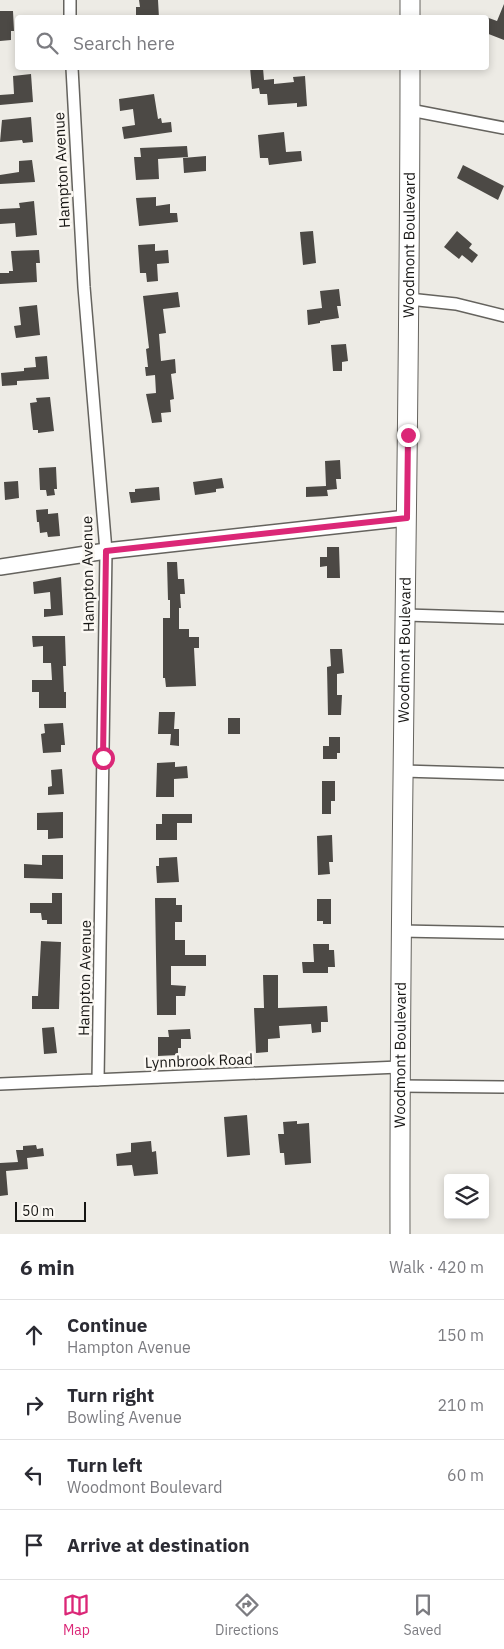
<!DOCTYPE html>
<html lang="en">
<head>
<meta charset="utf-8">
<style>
  :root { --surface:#fff; --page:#f7f7f7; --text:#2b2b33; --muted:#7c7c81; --line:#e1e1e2; --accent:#db2777 }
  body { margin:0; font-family:"IBM Plex Sans",sans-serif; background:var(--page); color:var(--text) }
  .controls { position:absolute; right:15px; bottom:15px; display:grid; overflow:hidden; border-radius:5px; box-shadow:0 2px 8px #0003 }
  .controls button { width:45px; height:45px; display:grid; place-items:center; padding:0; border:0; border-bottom:1px solid var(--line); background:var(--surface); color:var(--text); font:25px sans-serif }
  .scale { position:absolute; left:15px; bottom:12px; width:71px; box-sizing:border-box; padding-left:5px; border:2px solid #161513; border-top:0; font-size:14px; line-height:18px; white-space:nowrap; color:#161513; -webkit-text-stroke:4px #fbf8f3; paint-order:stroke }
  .stop { position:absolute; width:15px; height:15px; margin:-11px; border:4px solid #db2777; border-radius:50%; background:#fff }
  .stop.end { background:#db2777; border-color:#fff; box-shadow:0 1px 5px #0008 }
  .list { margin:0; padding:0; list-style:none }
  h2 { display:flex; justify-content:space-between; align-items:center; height:65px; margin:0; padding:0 20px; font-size:21px }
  h2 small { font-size:16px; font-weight:400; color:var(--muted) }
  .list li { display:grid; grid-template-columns:32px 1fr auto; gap:15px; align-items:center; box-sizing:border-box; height:70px; padding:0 20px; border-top:1px solid var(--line) }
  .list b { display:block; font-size:19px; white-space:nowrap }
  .list p { margin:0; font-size:16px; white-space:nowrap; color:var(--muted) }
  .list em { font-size:16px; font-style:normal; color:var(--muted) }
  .icon { flex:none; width:28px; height:28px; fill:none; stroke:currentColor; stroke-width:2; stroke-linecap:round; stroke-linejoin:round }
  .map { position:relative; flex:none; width:504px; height:1234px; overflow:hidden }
  .search { position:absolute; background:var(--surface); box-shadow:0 2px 8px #0003; left:15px; right:15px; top:15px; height:55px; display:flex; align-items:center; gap:12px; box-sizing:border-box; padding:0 18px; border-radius:5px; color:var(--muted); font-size:19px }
  .sheet { height:345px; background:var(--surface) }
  nav { display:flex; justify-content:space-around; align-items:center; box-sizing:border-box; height:70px; border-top:1px solid var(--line); background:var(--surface); font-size:14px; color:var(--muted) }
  nav a { display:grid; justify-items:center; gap:2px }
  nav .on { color:var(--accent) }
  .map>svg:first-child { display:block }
  .building { fill:#4c4945 }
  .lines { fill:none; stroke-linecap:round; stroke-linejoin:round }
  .minor-casing { stroke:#65635e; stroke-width:14 }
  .tertiary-casing { stroke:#65635e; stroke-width:18 }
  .primary-casing { stroke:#65635e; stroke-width:21 }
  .minor { stroke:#fff; stroke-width:11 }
  .tertiary { stroke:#fff; stroke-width:15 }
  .primary { stroke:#fff; stroke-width:19 }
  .route { stroke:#db2777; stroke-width:6 }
  .labels { text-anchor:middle; stroke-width:5; stroke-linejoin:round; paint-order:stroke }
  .street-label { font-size:15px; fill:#161513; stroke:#fbf8f3 }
</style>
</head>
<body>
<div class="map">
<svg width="504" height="1234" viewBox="0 0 504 1234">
  <rect width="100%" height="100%" fill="#edebe5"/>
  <path class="building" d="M139 0H158L159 18H136V7H140Z
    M504 4V40L486 33V17L497 21Z
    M0 11H13L14 31H11V40L0 41Z
    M250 68H263L264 80 274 79V84L294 82 293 77 305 76 307 106 297 107V103L268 105 267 94H260L259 88 252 89Z
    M31 74 33 102 0 105V95L14 94 13 76Z
    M154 94 158 119 161 118 162 123 171 122 172 132 124 139 122 127 135 125 133 109 120 111 119 99Z
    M31 117 33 142 23 143 22 140 0 142 2 120Z
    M284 132 286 152 301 151 302 161 269 165 268 158H260L258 135Z
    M187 146 188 157 158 159 159 179 136 180 134 157H141L140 148Z
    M206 156V171L184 173 183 158Z
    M32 160 35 182 0 184V175L19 172V161Z
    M463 165 504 186 498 200 457 178Z
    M156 197V206L170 204V213H177L178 222 139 226 136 198Z
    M34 201 37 235 16 237 15 223 0 224V209L20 208 19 203Z
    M313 231 316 263 303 265 300 232Z
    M457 231 472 244 469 248 478 255 472 263 462 255 459 259 444 247Z
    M155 244V251L168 250 169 263 157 264 158 281 147 282 146 273H140L138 245Z
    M39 250 40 263H36L37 282 0 284V273H9V271H13L11 251Z
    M339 289 341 306H337L339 318 320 321V323L308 325 307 310 322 308 320 291Z
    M178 292 180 307 163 309 166 333 159 334 161 361 175 359 176 373 171 374 174 399 170 400 171 412 161 413 162 422 152 423 146 394 156 393 155 375 146 376 145 367H148L146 349 149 348 143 296Z
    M37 305 40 335 16 338 14 326 21 325 19 307Z
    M346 344 348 361 342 362V371H333L331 345Z
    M47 356 49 379 17 381V385L2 386 1 373 24 371V368L36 367 35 357Z
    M50 397 54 431 38 433V430H33L30 403 37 402 36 398Z
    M340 460 341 479H336L337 489 327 490 328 496 306 497V487L326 486 325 461Z
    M56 467 57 489H54L55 495 47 496 46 490H40L39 468Z
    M222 478 224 488 216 489V492L195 495 193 482Z
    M18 481 19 498 5 500 4 482Z
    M159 487 160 500 131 503 129 492H135V489Z
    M48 509V514L58 513 60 536 48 537 47 532 40 533 39 522H37L36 510Z
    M327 547H339L340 578H327V566L320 567V557H327Z
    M167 562H177L178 579H184L185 594H180L181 608H179V629H189V637H199V648H194L196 686 166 687 165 678H163V618H170V600H168Z
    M61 577 63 615 44 617V609H51L50 592 34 594 33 582Z
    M32 636H65L66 666H63L64 692H66V708H39V692H32V680H52L51 663H43V646L33 647Z
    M330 649H342L344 673 337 674V695H342L341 715H328L327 667 331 666Z
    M159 712H175L174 729H179V746L170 745 171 734H158Z
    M228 718H240V734H228Z
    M63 723 65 745H61V752L43 753 41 734 45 733 44 724Z
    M329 737H340V753H337V759H323V746H329Z
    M175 762V767L187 766 188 778 174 779V797H156L157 763Z
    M62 769 64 794 48 795V787L52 786 51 770Z
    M322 781H335V801H331V814H322Z
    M63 812V838L48 839V830H37V813Z
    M162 814H192V823H177V840H156V824H162Z
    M332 835 333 862H329L330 874 318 875 317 836Z
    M42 855H63V879L24 878V864L42 865Z
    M177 857 179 882 157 883 156 866H159V858Z
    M52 893H62V924H47V920H42L41 913H30V903H52Z
    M155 898H176V905H182V922H175V940H185V955H206V966H171V985L186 986 185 996H176V1015H157Z
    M317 899H331V924H323V921H317Z
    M41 941 61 942 59 1009H32V996H38Z
    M313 944H329V950H334L335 967H328V973H303L302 962H314Z
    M263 975H278V1008L327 1006 328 1022H321V1032L312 1033 311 1024 279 1026 280 1038 268 1039V1052L256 1053 254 1008H264Z
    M54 1027 57 1053 44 1054 42 1028Z
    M190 1029 191 1039H181V1048H178V1055L158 1056V1037H169L168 1030Z
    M247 1115 250 1155 227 1157 224 1117Z
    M297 1121V1124L309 1123 311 1163 285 1165 284 1153H280L278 1134H284L283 1122Z
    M151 1141 152 1152 156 1151 158 1174 134 1176 132 1165 117 1166 116 1154 131 1152V1143Z
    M36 1145 37 1149 43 1148 44 1156 27 1158 28 1169 6 1171 8 1195 0 1196V1163L18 1162 16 1150H23V1146Z"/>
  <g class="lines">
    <g class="minor-casing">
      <path id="minor" d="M70 0V18
        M72 68 84 287 106 551 98 1080
        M410 110 504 128
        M409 299 456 304 504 316
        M406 615 504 618
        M403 771 504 774
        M401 931 504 933
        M0 1084 399 1067
        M399 1086 504 1087"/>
    </g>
    <g class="tertiary-casing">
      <path id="tertiary" d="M0 567 106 551 407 518"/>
    </g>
    <g class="primary-casing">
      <g id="primary">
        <path d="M410 18V0"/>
        <path id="s1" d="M400 1234C399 845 410 456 410 68"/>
      </g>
    </g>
    <use href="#minor" class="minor"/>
    <use href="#tertiary" class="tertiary"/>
    <use href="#primary" class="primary"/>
  </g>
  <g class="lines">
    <path class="route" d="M103 758 106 551 407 518 408 435"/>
  </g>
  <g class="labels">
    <g class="street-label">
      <text transform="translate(62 170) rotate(-93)" y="5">Hampton Avenue</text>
      <text dy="5" stroke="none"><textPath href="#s1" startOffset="989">Woodmont Boulevard</textPath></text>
      <text transform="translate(88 574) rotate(-91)" y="5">Hampton Avenue</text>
      <text dy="5" stroke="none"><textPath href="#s1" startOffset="584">Woodmont Boulevard</textPath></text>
      <text transform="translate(85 978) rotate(-89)" y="5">Hampton Avenue</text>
      <text dy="5" stroke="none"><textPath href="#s1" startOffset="179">Woodmont Boulevard</textPath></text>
      <text transform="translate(199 1061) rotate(-2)" y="5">Lynnbrook Road</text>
    </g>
  </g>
</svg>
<div class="controls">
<button><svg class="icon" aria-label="layers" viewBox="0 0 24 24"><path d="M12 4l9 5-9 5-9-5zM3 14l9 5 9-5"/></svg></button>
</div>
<div class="scale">50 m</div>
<div class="stop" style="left:103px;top:758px"></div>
<div class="stop end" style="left:408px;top:435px"></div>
<div class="search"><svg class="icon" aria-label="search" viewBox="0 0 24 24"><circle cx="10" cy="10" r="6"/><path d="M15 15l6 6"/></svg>Search here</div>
</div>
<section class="sheet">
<h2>6 min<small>Walk · 420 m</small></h2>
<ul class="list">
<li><svg class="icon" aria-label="ahead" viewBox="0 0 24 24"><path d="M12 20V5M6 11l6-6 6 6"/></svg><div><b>Continue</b><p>Hampton Avenue</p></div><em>150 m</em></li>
<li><svg class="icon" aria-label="right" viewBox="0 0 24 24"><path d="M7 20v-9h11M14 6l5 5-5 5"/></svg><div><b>Turn right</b><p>Bowling Avenue</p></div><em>210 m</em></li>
<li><svg class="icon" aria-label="left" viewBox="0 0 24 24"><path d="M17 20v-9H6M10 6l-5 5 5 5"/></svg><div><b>Turn left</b><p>Woodmont Boulevard</p></div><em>60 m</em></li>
<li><svg class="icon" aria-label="arrive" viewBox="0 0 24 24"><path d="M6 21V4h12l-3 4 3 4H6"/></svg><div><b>Arrive at destination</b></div></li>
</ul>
</section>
<nav>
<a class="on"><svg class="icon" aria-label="map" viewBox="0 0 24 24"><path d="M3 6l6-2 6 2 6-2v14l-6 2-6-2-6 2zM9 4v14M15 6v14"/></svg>Map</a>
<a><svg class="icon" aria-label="directions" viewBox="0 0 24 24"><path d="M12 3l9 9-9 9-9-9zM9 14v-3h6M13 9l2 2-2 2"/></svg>Directions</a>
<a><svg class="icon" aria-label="saved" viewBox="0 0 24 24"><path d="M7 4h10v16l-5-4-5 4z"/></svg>Saved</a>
</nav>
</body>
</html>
